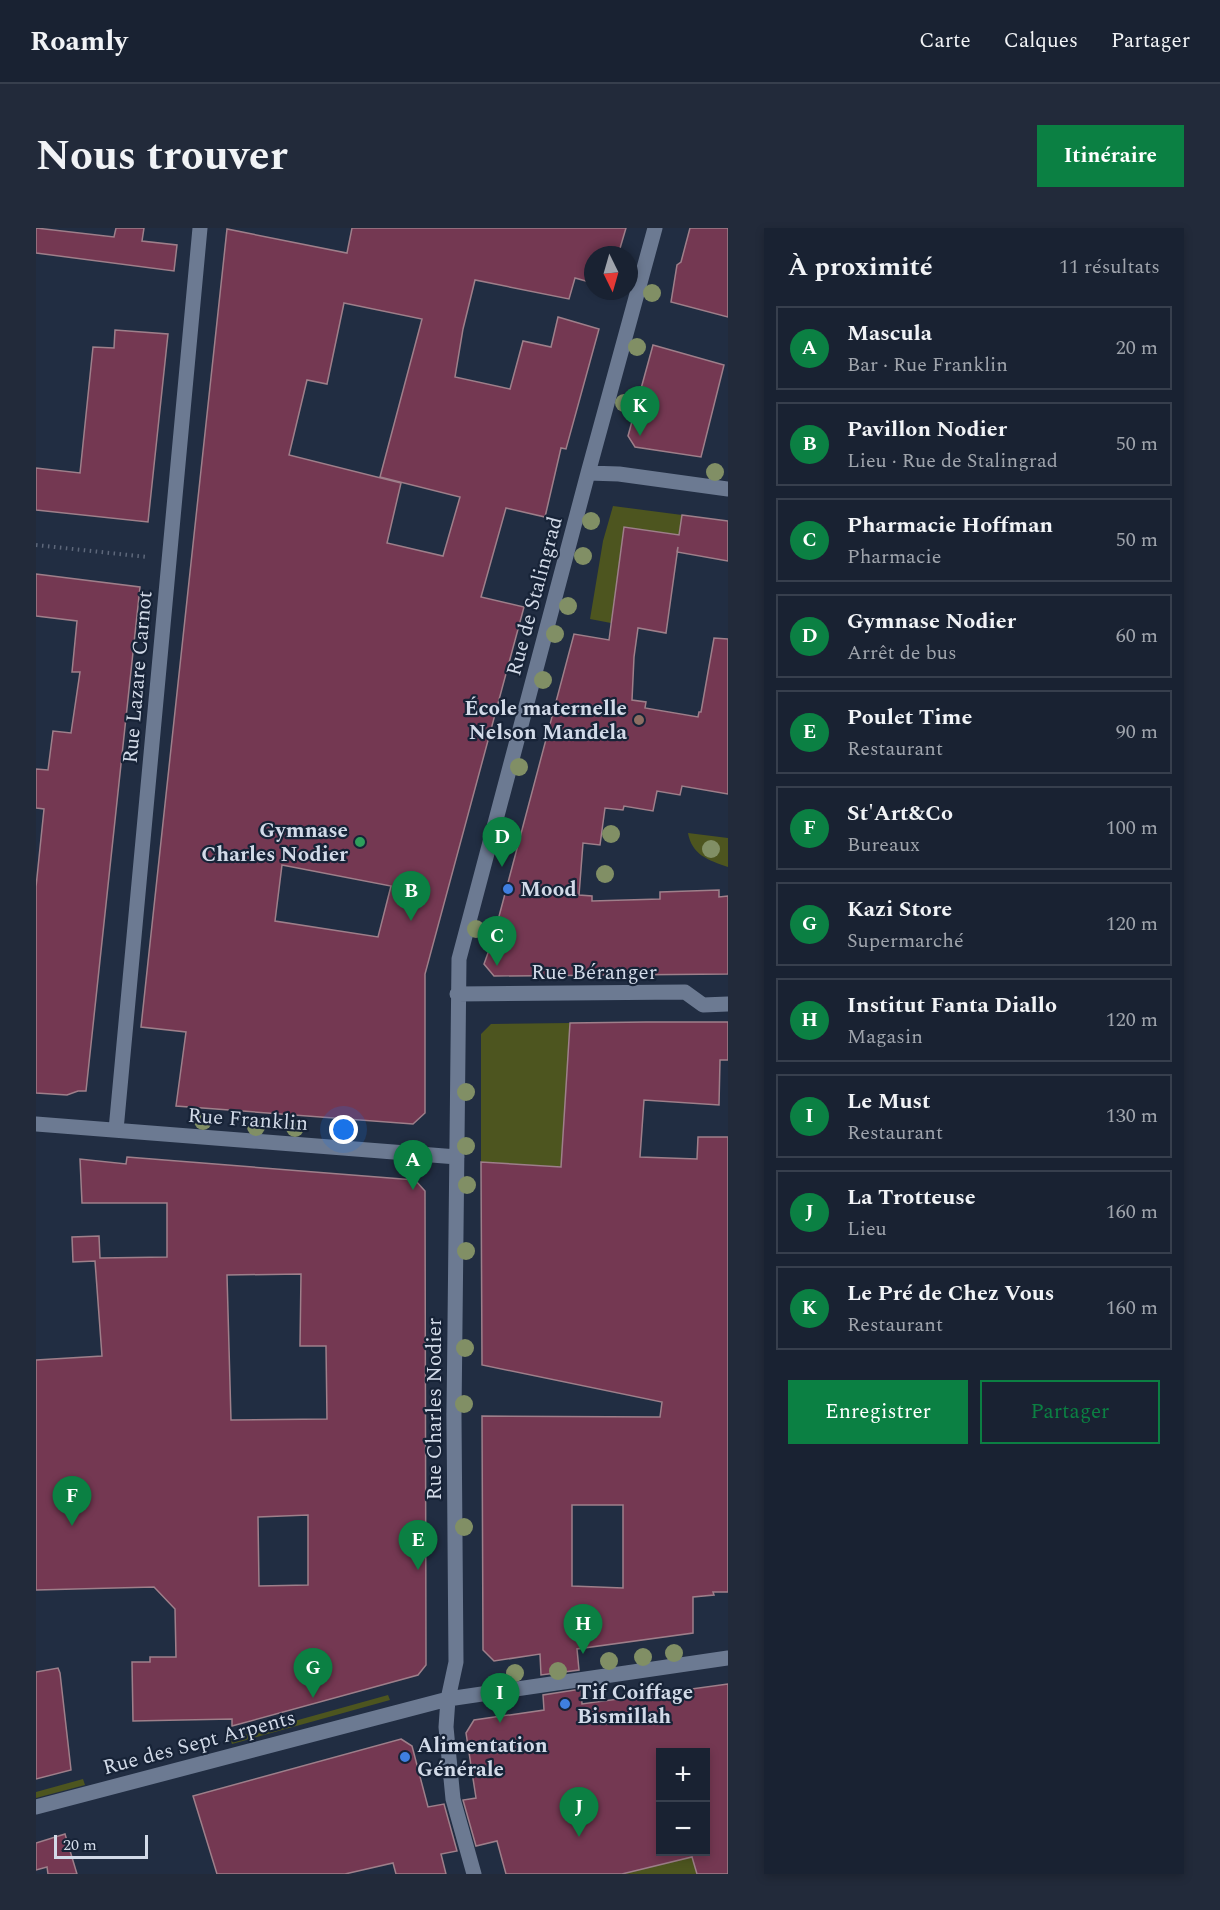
<!DOCTYPE html>
<html lang="fr">
<head>
<meta charset="utf-8">
<style>
  :root { --surface:#192232; --page:#222a3a; --text:#f1f3f6; --muted:#9fa4ac; --line:#373f4d; --accent:#0b8043 }
  body { margin:0; font-family:Spectral,serif; background:var(--page); color:var(--text) }
  .controls { position:absolute; right:18px; bottom:18px; display:grid; overflow:hidden; border-radius:0px; box-shadow:0 3px 9px #0003 }
  .controls button { width:54px; height:54px; display:grid; place-items:center; padding:0; border:0; border-bottom:2px solid var(--line); background:var(--surface); color:var(--text); font:30px sans-serif }
  .compass { position:absolute; left:548px; top:18px; width:54px; height:54px; border-radius:50%; background:var(--surface); box-shadow:0 3px 9px #0003; rotate:175deg }
  .scale { position:absolute; left:18px; bottom:15px; width:94px; box-sizing:border-box; padding-left:6px; border:3px solid #d2dae8; border-top:0; font-size:16px; line-height:21px; white-space:nowrap; color:#d2dae8; -webkit-text-stroke:4px #172337; paint-order:stroke }
  .you { position:absolute; left:308px; top:902px; width:21px; height:21px; margin:-15px; border:4px solid #fff; border-radius:50%; background:#1a73e8; box-shadow:0 0 0 9px #1a73e833 }
  .badge { display:grid; place-items:center; width:39px; height:39px; border-radius:50%; background:var(--accent); color:#fff; font-size:20px; font-weight:700 }
  .pin { position:absolute; translate:-50% -50px; filter:drop-shadow(0 2px 3px #0008) }
  .pin::after { content:''; position:absolute; top:32px; width:21px; height:18px; background:inherit; clip-path:polygon(0 0,100% 0,50% 100%) }
  .list { margin:0; padding:0; list-style:none }
  h2 { display:flex; justify-content:space-between; align-items:center; height:78px; margin:0; padding:0 24px; font-size:26px }
  h2 small { font-size:20px; font-weight:400; color:var(--muted) }
  .list li { display:grid; grid-template-columns:39px 1fr auto; gap:18px; align-items:center; box-sizing:border-box; height:84px; margin:0 12px 12px; padding:0 12px; border:2px solid var(--line); border-radius:0px }
  .list b { display:block; font-size:22px; white-space:nowrap }
  .list p { margin:0; font-size:20px; white-space:nowrap; color:var(--muted) }
  .list em { font-size:20px; font-style:normal; color:var(--muted) }
  .actions { display:flex; gap:12px; padding:18px 24px }
  .actions a { flex:1; padding:14px 0; border:2px solid var(--accent); border-radius:0px; text-align:center; font-size:21px; color:var(--accent) }
  .actions .main { background:var(--accent); color:#fff }
  .map { position:relative; flex:none; width:692px; height:1646px; overflow:hidden; border-radius:0px }
  header { display:flex; align-items:center; gap:36px; box-sizing:border-box; height:84px; padding:0 30px; background:var(--surface); border-bottom:2px solid var(--line) }
  header strong { font-size:28px }
  nav { display:flex; gap:33px; margin-inline-start:auto; font-size:21px }
  .intro { display:flex; align-items:center; justify-content:space-between; box-sizing:border-box; height:144px; padding:0 36px }
  h1 { margin:0; font-size:42px }
  .button { padding:15px 27px; border-radius:0px; background:var(--accent); color:#fff; font-size:21px; font-weight:700 }
  main { display:flex; gap:36px; padding:0 36px }
  aside { flex:1; background:var(--surface); border-radius:0px; box-shadow:0 3px 9px #0003 }
  .map>svg:first-child { display:block }
  .green { fill:#4d551f }
  .building { fill:#743852; stroke:#9e7f8a; stroke-width:1.5; fill-rule:evenodd }
  .lines { fill:none; stroke-linecap:round; stroke-linejoin:round }
  .path { stroke:#5e687b; stroke-width:4; stroke-dasharray:1.5 4.5; stroke-linecap:butt }
  .minor { stroke:#6c7a92; stroke-width:15 }
  .tree { fill:#818f65 }
  .education-dot { fill:#8d6e63; stroke:#172337; stroke-width:2 }
  .leisure-dot { fill:#2e9e5b; stroke:#172337; stroke-width:2 }
  .shop-dot { fill:#3f7fe0; stroke:#172337; stroke-width:2 }
  .labels { text-anchor:middle; stroke-width:4.5; stroke-linejoin:round; paint-order:stroke }
  .street-label { font-size:21px; fill:#d2dae8; stroke:#172337 }
  .poi-label { font-size:21px; font-weight:bold; fill:#d2dae8; stroke:#172337; text-anchor:start }
</style>
</head>
<body>
<header>
<strong>Roamly</strong>
<nav><a>Carte</a><a>Calques</a><a>Partager</a></nav>
</header>
<div class="intro"><h1>Nous trouver</h1><a class="button">Itinéraire</a></div>
<main>
<div class="map">
<svg width="692" height="1646" viewBox="0 0 692 1646">
  <rect width="100%" height="100%" fill="#212d42"/>
  <path class="green" d="M577 278 646 287 643 307 588 299 575 395 554 391 567 313Z
    M652 605 692 610V639C672 632 656 627 652 605Z
    M534 795 525 939 445 934V806L455 796Z
    M352 1467 354 1472 196 1516 194 1511Z
    M47 1551 49 1557 0 1570V1564Z
    M656 1629 661 1646H586Z"/>
  <path class="building" d="M0 0 78 9 80 0H108L106 13 141 17 138 43 0 25Z
    M316 0H590L582 27H557V55L539 50 533 71 439 52 427 101 419 149 474 161 487 113 515 119 522 89 563 101 530 221 525 220 509 289 470 280 445 369 488 379 389 746V885L377 896 140 878 150 804 105 799 191 1 311 25ZM308 75 386 91 344 249 424 269 407 328 351 315 365 255 253 227 271 152 291 156ZM246 637 355 658 342 709 239 693Z
    M654 0H692V89L635 74 641 37 645 34Z
    M79 102 132 106 112 294 0 282V240L44 245 57 119 78 120Z
    M617 117 688 137 665 229 599 219 592 208Z
    M646 287 692 293V333L641 324 642 319 630 405 602 400 598 429 596 472 610 474 609 480 662 489 663 484H665L678 410 692 411V566L646 558 644 567 621 563 617 583 588 578 587 582 569 580 564 617 547 615 543 667 556 668V673L624 671V664L683 662V669L692 668V746L458 748 448 736 457 711 538 406 573 412 588 299 643 307Z
    M0 346 104 359 50 863H42L31 867 0 865V659L8 581 0 580V541L12 542 17 503 35 505 44 444H36L41 393 0 388Z
    M610 794H692V832H684L683 877 608 872 604 929 661 931 662 909H692V1364H677L678 1367 657 1369V1405L541 1421 543 1442 505 1447 504 1426 458 1433 447 1422 446 1188 624 1189 626 1174 446 1137 445 934 525 939 534 795ZM536 1277H587V1360L536 1358Z
    M91 929 379 952 389 963 390 1437 382 1447 196 1498V1491L97 1493 96 1434H114V1429H140L139 1381 118 1359 0 1362V1132L66 1128 59 1033 37 1034 36 1009 63 1008 64 1030 131 1029V975H46L44 931 90 936ZM265 1046 264 1118H290L291 1191 195 1192 191 1047ZM272 1287V1357L223 1358 222 1289Z
    M22 1440 24 1445 35 1542 0 1551V1444Z
    M692 1456V1646H661L656 1629 586 1646H470L461 1613 440 1618 427 1572 440 1570 430 1505 438 1492 508 1482 507 1467 545 1461 546 1476ZM624 1524H669V1623H624Z
    M365 1511 376 1518 392 1579 408 1576 421 1623 405 1626 410 1646H360L357 1635 309 1646H181L157 1568Z
    M29 1606 41 1646H12L11 1639 0 1642V1615Z"/>
  <g class="lines">
    <path class="path" d="M0 317 111 329"/>
    <path class="minor" d="M552 245 583 246 692 261
      M421 766 649 764 667 777 692 776
      M0 896 421 929
      M80 902 164 0
      M0 1579 412 1471 692 1430
      M438 1646 417 1571 410 1499 412 1471 420 1434 418 1187 423 731 552 245 619 0"/>
  </g>
  <g class="tree">
    <circle cx="616" cy="65" r="9"/>
    <circle cx="601" cy="119" r="9"/>
    <circle cx="588" cy="175" r="9"/>
    <circle cx="679" cy="244" r="9"/>
    <circle cx="555" cy="293" r="9"/>
    <circle cx="547" cy="328" r="9"/>
    <circle cx="532" cy="378" r="9"/>
    <circle cx="519" cy="406" r="9"/>
    <circle cx="507" cy="452" r="9"/>
    <circle cx="483" cy="539" r="9"/>
    <circle cx="575" cy="606" r="9"/>
    <circle cx="675" cy="621" r="9"/>
    <circle cx="569" cy="646" r="9"/>
    <circle cx="440" cy="701" r="9"/>
    <circle cx="430" cy="864" r="9"/>
    <circle cx="167" cy="893" r="9"/>
    <circle cx="220" cy="899" r="9"/>
    <circle cx="259" cy="900" r="9"/>
    <circle cx="430" cy="918" r="9"/>
    <circle cx="431" cy="957" r="9"/>
    <circle cx="430" cy="1023" r="9"/>
    <circle cx="429" cy="1120" r="9"/>
    <circle cx="428" cy="1176" r="9"/>
    <circle cx="428" cy="1299" r="9"/>
    <circle cx="638" cy="1425" r="9"/>
    <circle cx="607" cy="1429" r="9"/>
    <circle cx="573" cy="1433" r="9"/>
    <circle cx="522" cy="1443" r="9"/>
    <circle cx="479" cy="1445" r="9"/>
  </g>
  <circle class="education-dot" cx="603" cy="492" r="6"/>
  <circle class="leisure-dot" cx="324" cy="614" r="6"/>
  <g class="shop-dot">
    <circle cx="472" cy="661" r="6"/>
    <circle cx="529" cy="1476" r="6"/>
    <circle cx="369" cy="1529" r="6"/>
  </g>
  <g class="labels">
    <g class="street-label">
      <text transform="translate(498 368) rotate(-75)" y="7">Rue de Stalingrad</text>
      <text transform="translate(101 449) rotate(-85)" y="7">Rue Lazare Carnot</text>
      <text x="558" y="751">Rue Béranger</text>
      <text transform="translate(212 891) rotate(4)" y="7">Rue Franklin</text>
      <text transform="translate(398 1181) rotate(-90)" y="7">Rue Charles Nodier</text>
      <text transform="translate(163 1514) rotate(-15)" y="7">Rue des Sept Arpents</text>
    </g>
    <g class="poi-label">
      <text x="591" y="487" text-anchor="end">École maternelle<tspan x="591" dy="24">Nelson Mandela</tspan></text>
      <text x="312" y="609" text-anchor="end">Gymnase<tspan x="312" dy="24">Charles Nodier</tspan></text>
      <text x="484" y="668">Mood</text>
      <text x="541" y="1471">Tif Coiffage<tspan x="541" dy="24">Bismillah</tspan></text>
      <text x="381" y="1524">Alimentation<tspan x="381" dy="24">Générale</tspan></text>
    </g>
  </g>
</svg>
<div class="controls">
<button>+</button>
<button>−</button>
</div>
<svg class="compass" viewBox="-18 -18 36 36"><path d="M0-13l5 13h-10z" fill="#e53935"/><path d="M0 13l5-13h-10z" fill="#9fa4ac"/></svg>
<div class="scale">20 m</div>
<div class="you"></div>
<div class="pin badge" style="left:377px;top:962px">A</div>
<div class="pin badge" style="left:375px;top:693px">B</div>
<div class="pin badge" style="left:461px;top:738px">C</div>
<div class="pin badge" style="left:466px;top:639px">D</div>
<div class="pin badge" style="left:382px;top:1342px">E</div>
<div class="pin badge" style="left:36px;top:1298px">F</div>
<div class="pin badge" style="left:277px;top:1470px">G</div>
<div class="pin badge" style="left:547px;top:1426px">H</div>
<div class="pin badge" style="left:464px;top:1495px">I</div>
<div class="pin badge" style="left:543px;top:1609px">J</div>
<div class="pin badge" style="left:604px;top:208px">K</div>
</div>
<aside>
<h2>À proximité<small>11 résultats</small></h2>
<ul class="list">
<li><span class="badge">A</span><div><b>Mascula</b><p>Bar · Rue Franklin</p></div><em>20 m</em></li>
<li><span class="badge">B</span><div><b>Pavillon Nodier</b><p>Lieu · Rue de Stalingrad</p></div><em>50 m</em></li>
<li><span class="badge">C</span><div><b>Pharmacie Hoffman</b><p>Pharmacie</p></div><em>50 m</em></li>
<li><span class="badge">D</span><div><b>Gymnase Nodier</b><p>Arrêt de bus</p></div><em>60 m</em></li>
<li><span class="badge">E</span><div><b>Poulet Time</b><p>Restaurant</p></div><em>90 m</em></li>
<li><span class="badge">F</span><div><b>St'Art&amp;Co</b><p>Bureaux</p></div><em>100 m</em></li>
<li><span class="badge">G</span><div><b>Kazi Store</b><p>Supermarché</p></div><em>120 m</em></li>
<li><span class="badge">H</span><div><b>Institut Fanta Diallo</b><p>Magasin</p></div><em>120 m</em></li>
<li><span class="badge">I</span><div><b>Le Must</b><p>Restaurant</p></div><em>130 m</em></li>
<li><span class="badge">J</span><div><b>La Trotteuse</b><p>Lieu</p></div><em>160 m</em></li>
<li><span class="badge">K</span><div><b>Le Pré de Chez Vous</b><p>Restaurant</p></div><em>160 m</em></li>
</ul>
<div class="actions"><a class="main">Enregistrer</a><a>Partager</a></div>
</aside>
</main>
</body>
</html>
